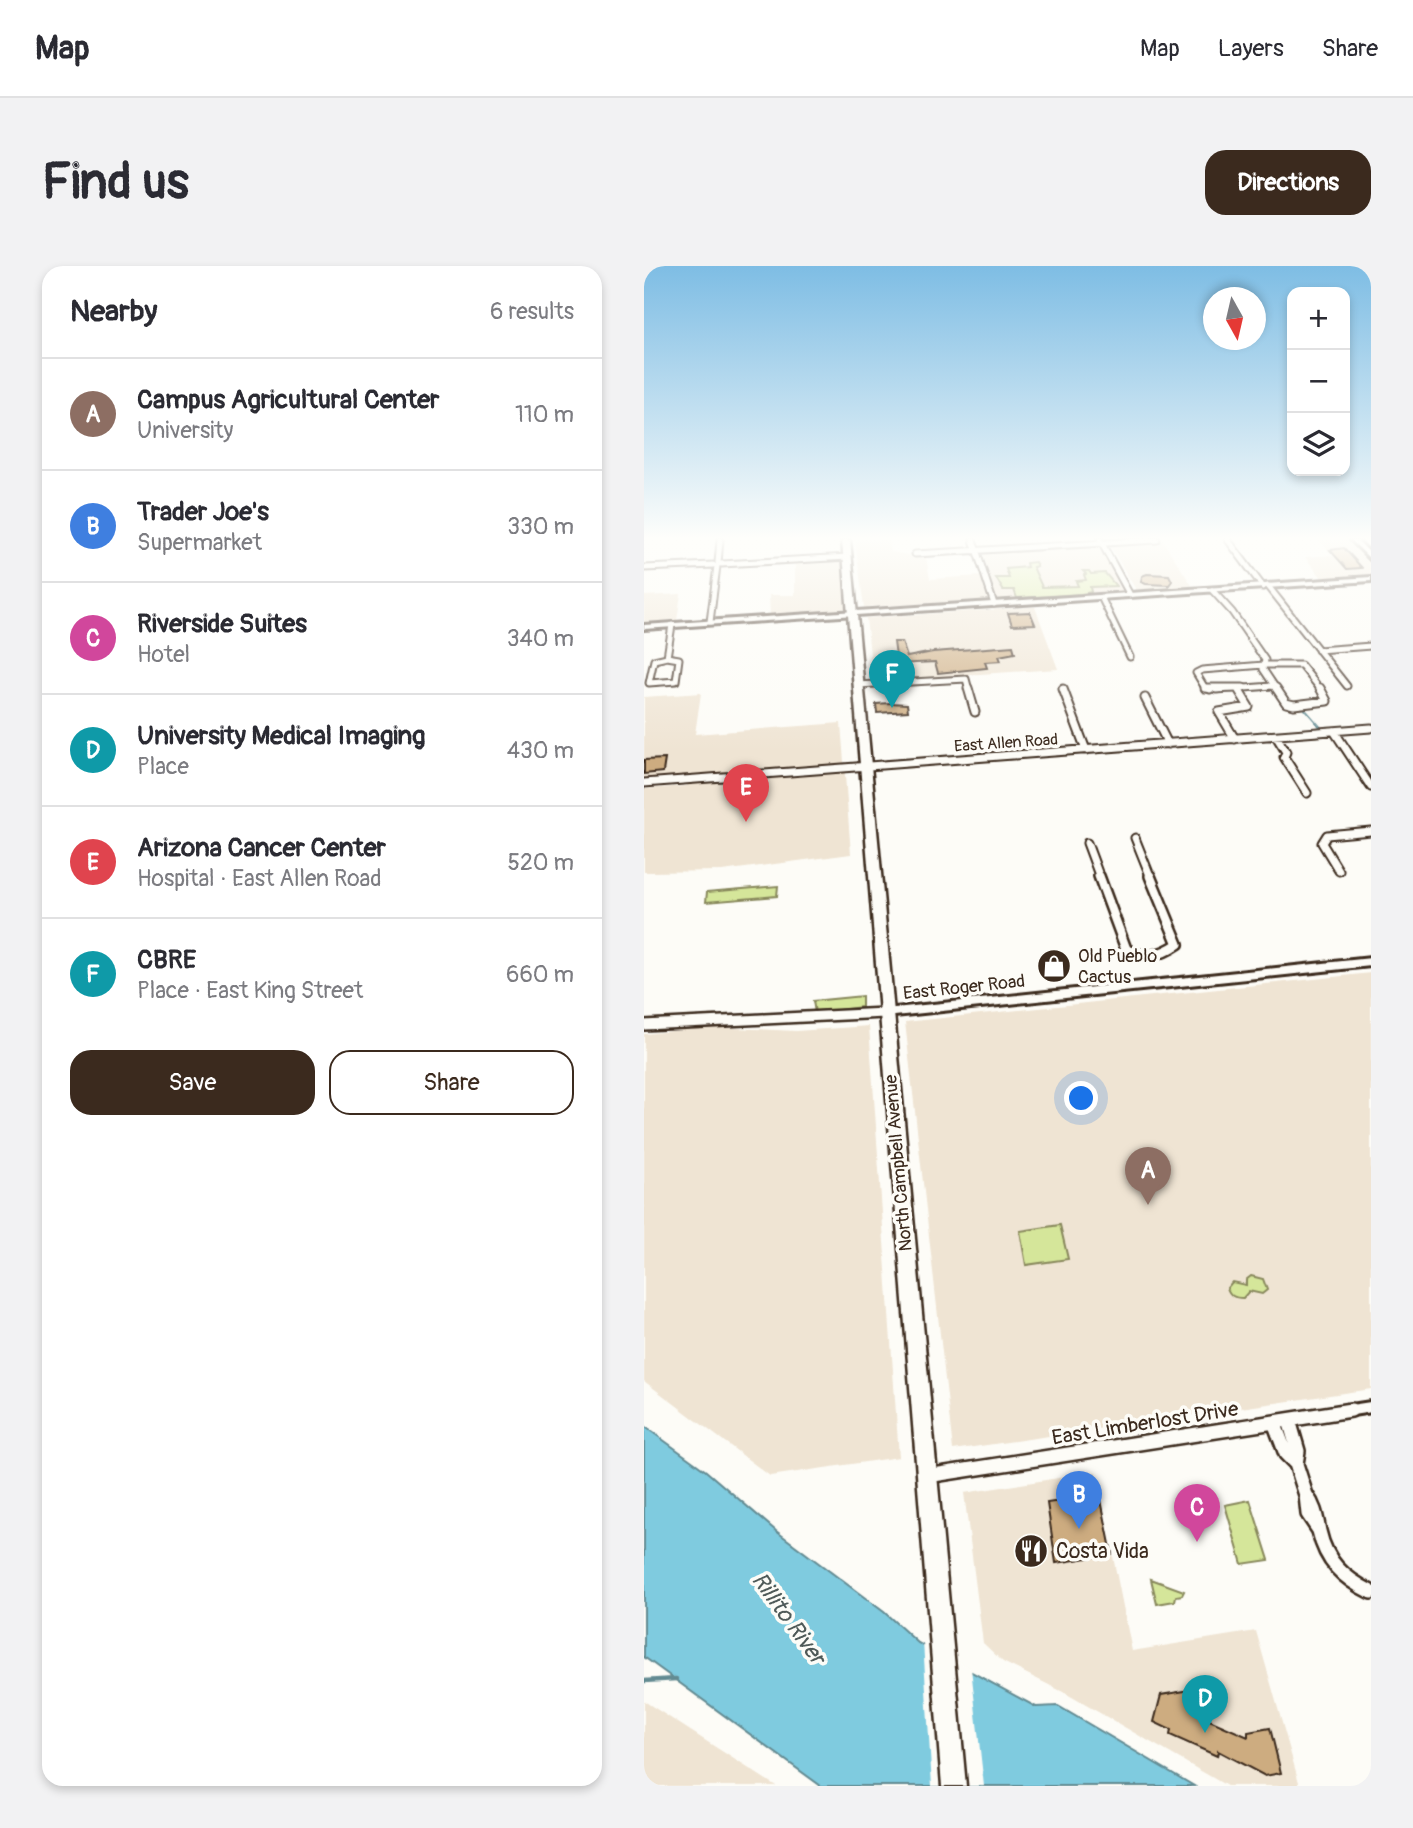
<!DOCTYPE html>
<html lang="en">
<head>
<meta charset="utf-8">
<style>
  :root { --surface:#fff; --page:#f2f2f3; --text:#2b2b33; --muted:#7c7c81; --line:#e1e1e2; --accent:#3b2a1e }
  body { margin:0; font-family:Pangolin,sans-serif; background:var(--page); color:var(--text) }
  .controls { position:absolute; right:21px; top:21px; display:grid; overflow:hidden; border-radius:14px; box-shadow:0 4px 10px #0003 }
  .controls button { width:63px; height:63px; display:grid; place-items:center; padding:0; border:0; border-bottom:2px solid var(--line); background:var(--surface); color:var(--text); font:35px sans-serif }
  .compass { position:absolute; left:559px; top:21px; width:63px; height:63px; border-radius:50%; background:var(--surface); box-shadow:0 4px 10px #0003; rotate:172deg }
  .you { position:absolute; left:438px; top:833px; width:24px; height:24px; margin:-18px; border:5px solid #fff; border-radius:50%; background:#1a73e8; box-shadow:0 0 0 10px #1a73e833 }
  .badge { display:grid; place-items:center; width:46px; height:46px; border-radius:50%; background:var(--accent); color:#fff; font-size:23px; font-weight:700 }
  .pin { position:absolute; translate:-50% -58px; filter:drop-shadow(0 2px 4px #0008) }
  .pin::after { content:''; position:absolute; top:37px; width:24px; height:21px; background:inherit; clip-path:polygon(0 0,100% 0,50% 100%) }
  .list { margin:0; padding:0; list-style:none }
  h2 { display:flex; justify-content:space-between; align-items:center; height:91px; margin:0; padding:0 28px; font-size:30px }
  h2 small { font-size:23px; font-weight:400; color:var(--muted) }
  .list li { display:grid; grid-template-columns:46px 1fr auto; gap:21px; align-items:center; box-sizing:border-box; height:112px; padding:0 28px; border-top:2px solid var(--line) }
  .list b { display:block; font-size:26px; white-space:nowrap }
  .list p { margin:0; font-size:23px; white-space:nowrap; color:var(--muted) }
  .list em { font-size:23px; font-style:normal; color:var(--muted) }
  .actions { display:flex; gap:14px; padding:21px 28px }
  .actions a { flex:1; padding:16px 0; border:2px solid var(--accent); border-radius:21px; text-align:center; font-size:24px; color:var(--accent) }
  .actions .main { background:var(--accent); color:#fff }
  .icon { flex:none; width:38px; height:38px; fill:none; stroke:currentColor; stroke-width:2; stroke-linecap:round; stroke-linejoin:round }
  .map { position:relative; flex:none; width:727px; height:1520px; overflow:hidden; border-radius:21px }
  header { display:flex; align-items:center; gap:42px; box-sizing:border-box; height:98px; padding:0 35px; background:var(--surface); border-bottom:2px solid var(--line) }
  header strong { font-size:33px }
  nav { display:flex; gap:38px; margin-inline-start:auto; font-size:24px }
  .intro { display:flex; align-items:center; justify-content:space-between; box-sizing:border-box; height:168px; padding:0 42px }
  h1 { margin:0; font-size:49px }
  .button { padding:18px 32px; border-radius:21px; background:var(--accent); color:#fff; font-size:24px; font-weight:700 }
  main { display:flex; gap:42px; padding:0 42px }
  aside { flex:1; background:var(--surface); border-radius:21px; box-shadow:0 4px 10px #0003 }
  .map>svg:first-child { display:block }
  .built { fill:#efe4d3 }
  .green { fill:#d5e69a; stroke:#88885c; stroke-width:2 }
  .water { fill:#7fcbdf; stroke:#648b92; stroke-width:2 }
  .pier { fill:#fdfcf7 }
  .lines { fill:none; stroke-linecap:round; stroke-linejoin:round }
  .stream-far1 { stroke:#648b92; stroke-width:2 }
  .stream { stroke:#648b92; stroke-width:4.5 }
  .building { fill:#cdac80; stroke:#3b2a1e; stroke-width:2 }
  .minor-far4-casing { stroke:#3b2a1e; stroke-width:9 }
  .minor-far3-casing { stroke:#3b2a1e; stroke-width:11 }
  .minor-far2-casing { stroke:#3b2a1e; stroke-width:14 }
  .minor-far1-casing { stroke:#3b2a1e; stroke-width:16 }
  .minor-casing { stroke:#3b2a1e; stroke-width:18 }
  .tertiary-casing { stroke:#3b2a1e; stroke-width:6 }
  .secondary-casing { stroke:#3b2a1e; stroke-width:6 }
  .primary-casing { stroke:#3b2a1e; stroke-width:5 }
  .minor-far4 { stroke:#fdfcf7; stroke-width:5 }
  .minor-far3 { stroke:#fdfcf7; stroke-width:7 }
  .minor-far2 { stroke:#fdfcf7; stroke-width:9 }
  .minor-far1 { stroke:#fdfcf7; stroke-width:10 }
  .minor { stroke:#fdfcf7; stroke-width:13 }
  .tertiary { fill:#fdfcf7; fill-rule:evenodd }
  .secondary { fill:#fdfcf7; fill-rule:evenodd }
  .primary { fill:#fdfcf7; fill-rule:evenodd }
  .labels { text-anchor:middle; stroke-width:7; stroke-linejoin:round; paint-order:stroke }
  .far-street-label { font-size:16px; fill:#3b2a1e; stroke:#fdfcf7 }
  .poi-label { font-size:18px; fill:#3b2a1e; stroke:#fdfcf7; text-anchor:start }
  .street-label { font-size:18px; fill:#3b2a1e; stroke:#fdfcf7 }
  .near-street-label { font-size:21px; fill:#3b2a1e; stroke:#fdfcf7 }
  .near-poi-label { font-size:21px; fill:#3b2a1e; stroke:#fdfcf7; text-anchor:start }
  .near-water-label { font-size:23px; font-style:italic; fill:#4f5a58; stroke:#fdfcf7 }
</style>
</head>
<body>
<header>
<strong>Map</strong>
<nav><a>Map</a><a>Layers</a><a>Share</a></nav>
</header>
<div class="intro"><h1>Find us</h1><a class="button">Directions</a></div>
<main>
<aside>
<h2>Nearby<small>6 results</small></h2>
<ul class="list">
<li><span class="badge" style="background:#8d6e63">A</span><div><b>Campus Agricultural Center</b><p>University</p></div><em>110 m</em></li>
<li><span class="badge" style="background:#3f7fe0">B</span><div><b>Trader Joe's</b><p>Supermarket</p></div><em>330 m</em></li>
<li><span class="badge" style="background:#d1479c">C</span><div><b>Riverside Suites</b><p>Hotel</p></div><em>340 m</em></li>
<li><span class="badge" style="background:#0f9aa8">D</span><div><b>University Medical Imaging</b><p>Place</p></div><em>430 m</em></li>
<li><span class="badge" style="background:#e0444e">E</span><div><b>Arizona Cancer Center</b><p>Hospital · East Allen Road</p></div><em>520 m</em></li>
<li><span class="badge" style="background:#0f9aa8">F</span><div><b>CBRE</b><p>Place · East King Street</p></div><em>660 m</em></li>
</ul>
<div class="actions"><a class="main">Save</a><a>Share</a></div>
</aside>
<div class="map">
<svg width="727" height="1520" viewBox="0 0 727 1520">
  <rect width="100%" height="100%" fill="#fdfcf7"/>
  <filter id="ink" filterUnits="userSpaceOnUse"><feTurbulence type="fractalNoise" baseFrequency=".0143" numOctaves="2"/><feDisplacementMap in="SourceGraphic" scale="14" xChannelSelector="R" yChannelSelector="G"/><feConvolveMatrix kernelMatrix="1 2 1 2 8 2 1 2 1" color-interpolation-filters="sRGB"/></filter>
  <g filter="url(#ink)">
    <path class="built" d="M211 274H245L247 286 282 292 286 313 337 310 344 334 220 341Z
      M675 274H704L726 297 727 309 678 312 661 291 689 289Z
      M519 275 549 321 492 324 465 278Z
      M454 278 479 326 353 334 338 285Z
      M199 292 202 344 126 350 125 329H151V295Z
      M37 328 33 354 0 357V330Z
      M391 341 414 403 229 415 222 352Z
      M57 427 51 468 197 457 207 588 78 605 0 606V523L43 520 45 510 0 513V431Z
      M727 707V1123L309 1184 261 756Z
      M225 760 255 1191 126 1210 0 1115V768L67 761 152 765Z
      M452 1206 488 1385 612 1365 656 1520H583L421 1427 359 1396 339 1377 320 1227Z
      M0 1435 132 1520H0Z"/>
    <path class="green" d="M391 296 393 300 389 301 398 321 434 320 432 315 442 314 440 309 442 308 439 305H445L447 308 461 307 472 320 446 321 447 326 437 328 373 332 370 324H359L352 312H365L362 303 383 301 382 297Z
      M134 620 133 630 62 636 63 626Z
      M218 730V741L171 747 169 735Z
      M416 959 424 993 382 999 376 965Z
      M607 1010 619 1013 623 1024 618 1028 605 1025 599 1032C590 1032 586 1030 583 1022L588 1016 602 1019V1014Z
      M606 1234 625 1294 598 1298 581 1239Z
      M507 1313 540 1325 538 1329 532 1330 531 1335 513 1338Z"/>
    <path class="water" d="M0 1160 62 1205 132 1265 240 1346 274 1377 392 1441 414 1440 550 1520H177L0 1391Z"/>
    <path class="pier" d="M279 1376 327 1402 340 1520H288Z"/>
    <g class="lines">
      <path class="stream-far1" d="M659 441 679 464"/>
      <path class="stream" d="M0 1415 32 1413"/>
    </g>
    <path class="building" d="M700 282 718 302 703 303 686 284Z
      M503 308 525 309 528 315 525 319 502 318 497 316 498 310Z
      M386 346 391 358 368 359 364 347Z
      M250 376H258L263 391 289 386 369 380 371 387 355 390 357 395 341 396 343 402 294 407 291 396 253 398Z
      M246 437 263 438 264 445 233 447 232 438Z
      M21 493 19 506 0 508V494Z
      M456 1229 468 1288 412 1297 403 1237Z
      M547 1424 551 1445 566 1442 563 1453 604 1471V1466L626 1462 637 1507 621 1510 574 1485 573 1490 526 1469 527 1464 510 1456 517 1429Z"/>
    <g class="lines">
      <g class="minor-far4-casing">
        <path id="minor-far4" d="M329 274 350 338
          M456 274 486 329
          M584 274 619 321
          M271 288 513 274
          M74 297 76 274
          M77 298 204 291
          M0 302 69 299
          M624 320 703 420
          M568 324 588 346 621 394 620 399
          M457 331 486 391
          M66 356 73 300
          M674 384 727 380
          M23 391 35 393 32 415 5 417 10 394Z
          M23 391 28 359
          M620 399 619 403 633 424
          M620 399H657L677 424
          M214 419 322 413 325 424
          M566 424 561 422 552 407 558 404 620 399
          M572 424 629 420"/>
      </g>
      <g class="minor-far3-casing">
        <path id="minor-far3" d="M324 422 331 446
          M561 422H599
          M632 422 642 437 650 439 683 435 676 422
          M419 423 442 484
          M501 432 524 478
          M690 465 727 521
          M632 470 642 486 640 491 663 527
          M591 473 575 446 605 441 594 423
          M0 517 727 462
          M491 572 507 612
          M443 577 456 612
          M695 605 678 577 683 569 727 565"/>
      </g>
      <g class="minor-far2-casing">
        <path id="minor-far2" d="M455 610 482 683C501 694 516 690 534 678L506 610
          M0 759 241 747"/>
      </g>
      <g class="minor-far1-casing">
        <path id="minor-far1" d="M695 1146 727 1141"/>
      </g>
      <g class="minor-casing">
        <path id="minor" d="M630 1156 642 1188 652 1198 654 1185 645 1154
          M652 1198 662 1229
          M283 1210 707 1144
          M674 1263 664 1248 662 1229C671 1241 672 1251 675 1265 682 1296 699 1312 727 1326"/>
      </g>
      <g class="tertiary-casing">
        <path id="tertiary" d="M707 274H713L727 288V294Z
          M727 692V700L241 751 235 747 241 743Z"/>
      </g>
      <g class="secondary-casing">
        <path id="secondary" d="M727 311V315L0 363V359Z"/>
      </g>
      <g class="primary-casing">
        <path id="primary" d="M198 274H206L322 1520H298Z"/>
      </g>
      <use href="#minor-far4" class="minor-far4"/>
      <use href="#minor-far3" class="minor-far3"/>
      <use href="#minor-far2" class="minor-far2"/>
      <use href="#minor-far1" class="minor-far1"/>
      <use href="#minor" class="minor"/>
      <use href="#tertiary" class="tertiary"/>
      <use href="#secondary" class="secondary"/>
      <use href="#primary" class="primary"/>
    </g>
  </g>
  <linearGradient id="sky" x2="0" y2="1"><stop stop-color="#7ebde4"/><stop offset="0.56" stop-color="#fefefb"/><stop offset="1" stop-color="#fefefb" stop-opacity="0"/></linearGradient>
  <rect width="727" height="486" fill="url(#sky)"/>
  <defs>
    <g id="shop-disc" transform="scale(1.75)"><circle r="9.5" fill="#3b2a1e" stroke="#fdfcf7"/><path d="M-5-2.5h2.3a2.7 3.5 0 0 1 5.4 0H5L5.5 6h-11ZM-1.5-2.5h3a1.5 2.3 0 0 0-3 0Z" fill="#fff"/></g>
    <g id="restaurant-disc" transform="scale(1.75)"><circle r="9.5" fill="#3b2a1e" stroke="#fdfcf7"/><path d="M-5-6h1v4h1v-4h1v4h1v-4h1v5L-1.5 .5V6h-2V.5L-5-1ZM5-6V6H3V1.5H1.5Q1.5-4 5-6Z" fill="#fff"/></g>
  </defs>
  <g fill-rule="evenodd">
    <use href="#shop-disc" x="410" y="700"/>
    <use href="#restaurant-disc" x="387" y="1285"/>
  </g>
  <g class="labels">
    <g class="far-street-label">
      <text transform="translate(362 476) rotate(-4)" y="6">East Allen Road</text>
    </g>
    <g class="poi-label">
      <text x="434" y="696">Old Pueblo<tspan x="434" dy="21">Cactus</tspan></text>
    </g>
    <g class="street-label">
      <text transform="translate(320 721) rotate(-6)" y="6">East Roger Road</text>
      <text transform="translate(254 897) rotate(-95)" y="6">North Campbell Avenue</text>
    </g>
    <g class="near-street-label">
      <text transform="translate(501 1157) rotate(-9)" y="7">East Limberlost Drive</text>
    </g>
    <g class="near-poi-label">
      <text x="412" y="1292">Costa Vida</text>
    </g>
    <g class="near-water-label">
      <text transform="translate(145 1352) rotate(54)" y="8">Rillito River</text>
    </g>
  </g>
</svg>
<div class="controls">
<button>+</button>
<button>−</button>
<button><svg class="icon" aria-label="layers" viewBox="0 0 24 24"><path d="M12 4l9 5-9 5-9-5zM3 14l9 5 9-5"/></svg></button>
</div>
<svg class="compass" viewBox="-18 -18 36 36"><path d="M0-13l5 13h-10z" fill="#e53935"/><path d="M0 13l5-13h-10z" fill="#7c7c81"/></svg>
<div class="you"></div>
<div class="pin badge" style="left:504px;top:939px;background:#8d6e63">A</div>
<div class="pin badge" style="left:435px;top:1263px;background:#3f7fe0">B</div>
<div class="pin badge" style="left:553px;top:1276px;background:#d1479c">C</div>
<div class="pin badge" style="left:561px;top:1467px;background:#0f9aa8">D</div>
<div class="pin badge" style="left:102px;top:556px;background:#e0444e">E</div>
<div class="pin badge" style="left:248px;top:442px;background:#0f9aa8">F</div>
</div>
</main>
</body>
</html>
